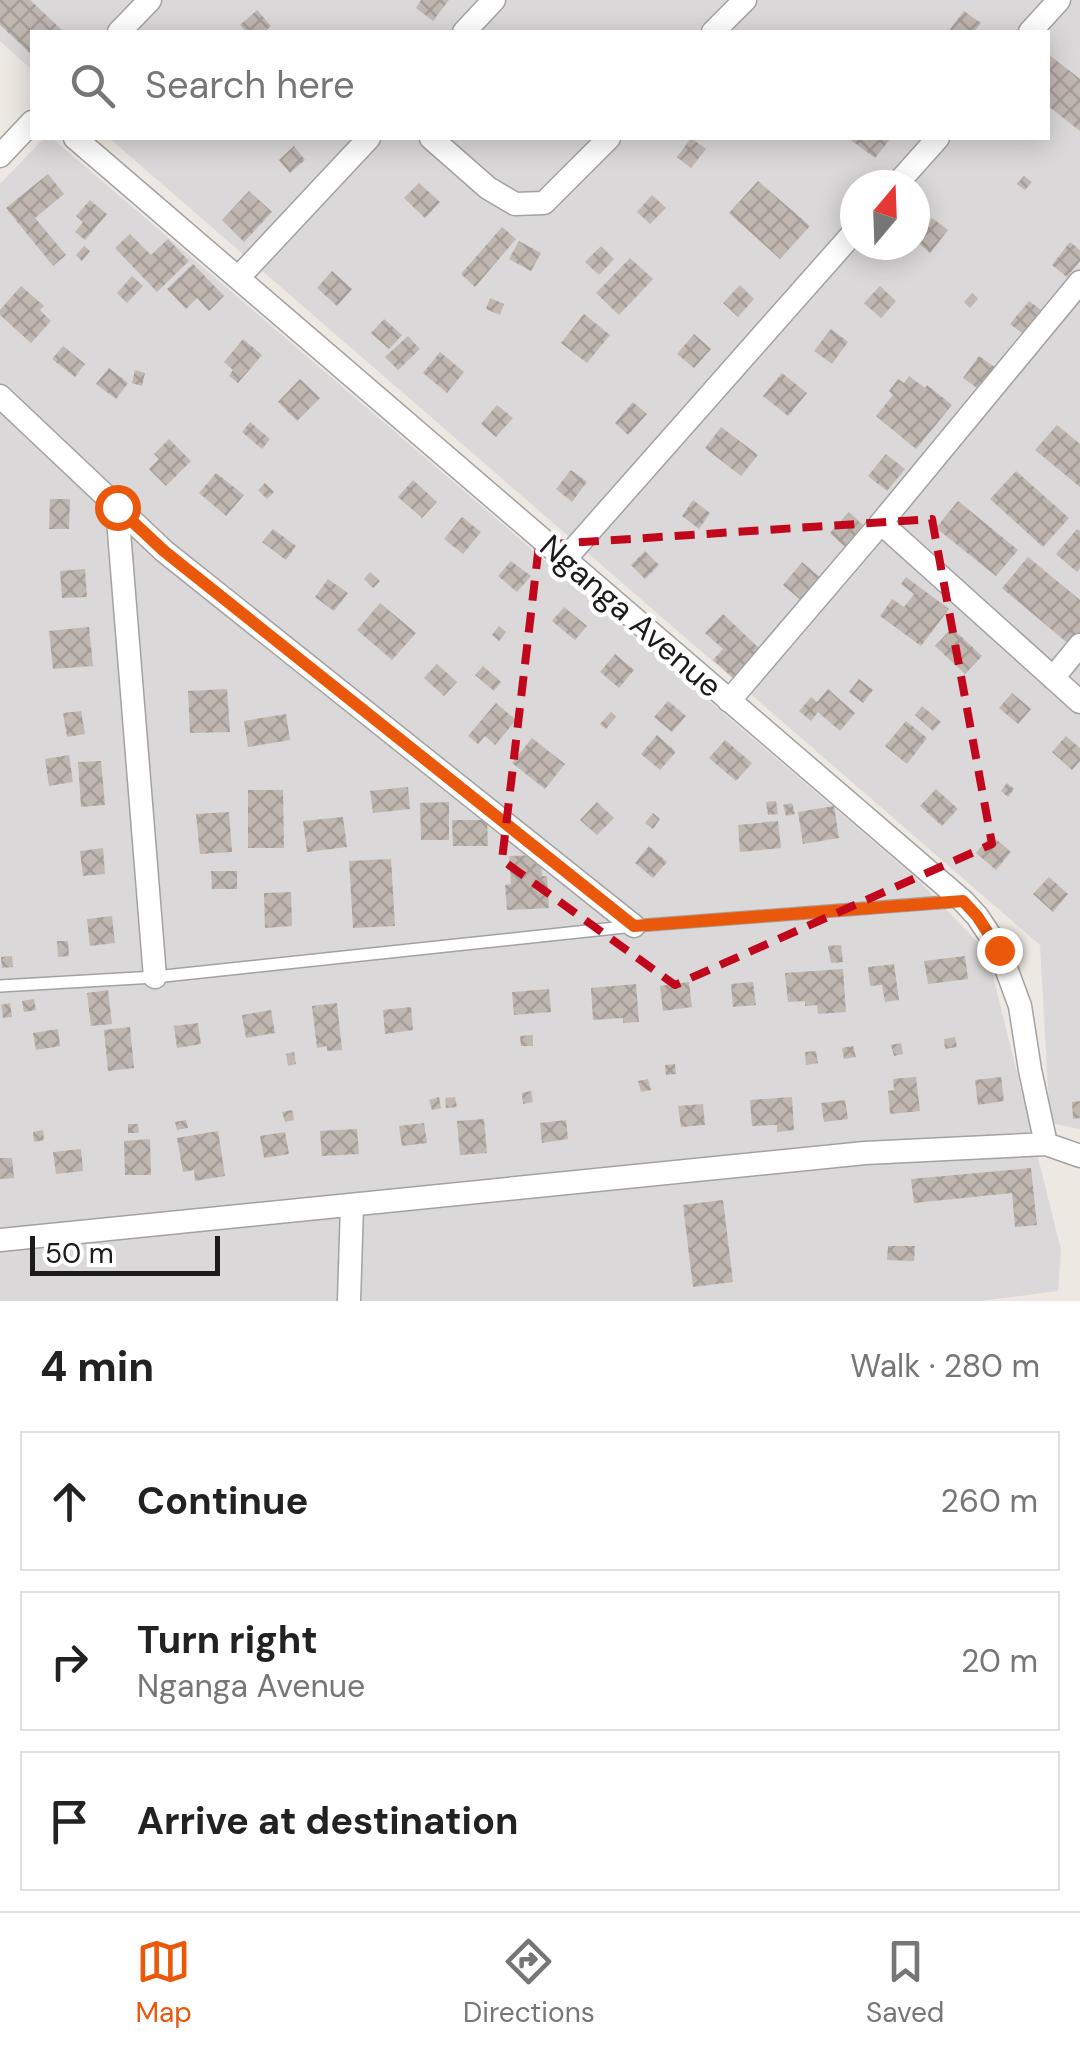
<!DOCTYPE html>
<html lang="en">
<head>
<meta charset="utf-8">
<style>
  :root { --surface:#fff; --page:#f6f6f6; --text:#222; --muted:#767676; --line:#e0e0e0; --accent:#ea580c }
  body { margin:0; font-family:"DM Sans",sans-serif; background:var(--page); color:var(--text) }
  .compass { position:absolute; left:840px; top:170px; width:90px; height:90px; border-radius:50%; background:var(--surface); box-shadow:0 5px 25px #0003; rotate:19deg }
  .scale { position:absolute; left:30px; bottom:25px; width:190px; box-sizing:border-box; padding-left:10px; border:5px solid #1b1b1b; border-top:0; font-size:28px; line-height:35px; white-space:nowrap; color:#1b1b1b; -webkit-text-stroke:8px #fff; paint-order:stroke }
  .stop { position:absolute; width:30px; height:30px; margin:-22px; border:8px solid #ea580c; border-radius:50%; background:#fff }
  .stop.end { background:#ea580c; border-color:#fff; box-shadow:0 2px 10px #0008 }
  .list { margin:0; padding:0; list-style:none }
  h2 { display:flex; justify-content:space-between; align-items:center; height:130px; margin:0; padding:0 40px; font-size:42px }
  h2 small { font-size:32px; font-weight:400; color:var(--muted) }
  .list li { display:grid; grid-template-columns:65px 1fr auto; gap:30px; align-items:center; box-sizing:border-box; height:140px; margin:0 20px 20px; padding:0 20px; border:2px solid var(--line); border-radius:0px }
  .list b { display:block; font-size:38px; white-space:nowrap }
  .list p { margin:0; font-size:32px; white-space:nowrap; color:var(--muted) }
  .list em { font-size:32px; font-style:normal; color:var(--muted) }
  .icon { flex:none; width:55px; height:55px; fill:none; stroke:currentColor; stroke-width:2; stroke-linecap:round; stroke-linejoin:round }
  .map { position:relative; flex:none; width:1080px; height:1301px; overflow:hidden }
  .search { position:absolute; background:var(--surface); box-shadow:0 5px 25px #0003; left:30px; right:30px; top:30px; height:110px; display:flex; align-items:center; gap:25px; box-sizing:border-box; padding:0 35px; border-radius:0px; color:var(--muted); font-size:38px }
  .sheet { height:610px; background:var(--surface) }
  nav { display:flex; justify-content:space-around; align-items:center; box-sizing:border-box; height:140px; border-top:2px solid var(--line); background:var(--surface); font-size:28px; color:var(--muted) }
  nav a { display:grid; justify-items:center; gap:5px }
  nav .on { color:var(--accent) }
  .map>svg:first-child { display:block }
  .residential { fill:#dad8d9; fill-rule:evenodd }
  .building { fill:url(#building-cross-hatch) }
  .lines { fill:none; stroke-linecap:round; stroke-linejoin:round }
  .service-casing { stroke:#a2a2a2; stroke-width:14 }
  .minor-casing { stroke:#a2a2a2; stroke-width:25 }
  .service { stroke:#fff; stroke-width:11 }
  .minor { stroke:#fff; stroke-width:22 }
  .route { stroke:#ea580c; stroke-width:12 }
  .marked { fill:none; stroke:#c0071b; stroke-width:8; stroke-dasharray:20 12; stroke-linejoin:round }
  .labels { text-anchor:middle; stroke-width:9; stroke-linejoin:round; paint-order:stroke }
  .street-label { font-size:32px; fill:#1b1b1b; stroke:#fff }
</style>
</head>
<body>
<div class="map">
<svg width="1080" height="1301" viewBox="0 0 1080 1301">
  <defs>
    <pattern id="building-cross-hatch" width="8" height="8" patternUnits="userSpaceOnUse" patternTransform="scale(2.5)"><rect width="8" height="8" fill="#c1b7b1"/><path d="M0 0l8 8M0 8l8-8" fill="none" stroke="#a59d98"/></pattern>
  </defs>
  <rect width="100%" height="100%" fill="#ede8e1"/>
  <path class="residential" d="M0 0H1080V1129L1050 1123 1040 945 109 138H1048V32H32V70L0 41ZM855 185H915V245H855Z
    M44 138H52L917 879 987 952 1061 1250 1058 1291 980 1301H0V184Z"/>
  <path class="building" d="M0 0H30L64 32H32V55L0 25Z
    M421 0H449L433 21 416 8Z
    M257 10 271 26 264 32H247L240 25Z
    M964 11 981 23 974 32H948Z
    M1048 54 1080 79V131L1048 106Z
    M691 138 706 149 691 168 677 157Z
    M848 138H891L875 158Z
    M294 146 305 160 290 173 279 160Z
    M48 174 64 194 35 218 66 255 53 266 6 208Z
    M1024 176 1032 182 1025 190 1017 184Z
    M758 181 810 226 780 259 729 213Z
    M419 183 440 202 425 218 404 198Z
    M249 191 272 212 244 242 222 220Z
    M652 195 666 208 650 224 637 212Z
    M90 200 107 214 85 240 75 232 83 222 76 216Z
    M932 218 948 230 930 253 915 240Z
    M502 227 516 239 475 287 461 274Z
    M130 234 151 255 168 239 189 261 157 292 115 248Z
    M519 241 541 253 531 271 509 259Z
    M1070 242 1080 250V261L1067 277 1052 265Z
    M84 246 90 251 82 261 76 255Z
    M601 246 614 259 599 275 585 262Z
    M630 258 653 279 619 315 596 293Z
    M193 264 224 296 209 311 197 298 186 309 167 289Z
    M332 271 352 289 337 306 317 288Z
    M132 276 143 286 127 303 117 293Z
    M740 285 754 299 738 317 723 303Z
    M21 286 44 306 40 310 51 321 31 343 0 315V310Z
    M880 286 896 301 881 318 864 303Z
    M972 293 978 299 970 308 964 302Z
    M490 298 504 304 500 315 486 309Z
    M1029 301 1045 313 1026 336 1010 324Z
    M584 314 610 335 587 363 561 343Z
    M384 319 402 335 389 349 371 333Z
    M831 329 848 342 832 364 814 351Z
    M694 334 711 349 694 368 677 354Z
    M408 336 420 349 398 370 385 357Z
    M243 339 262 355 238 383 229 376 233 370 224 362Z
    M63 346 85 364 75 377 52 359Z
    M440 352 464 372 447 393 423 373Z
    M979 356 996 368 980 390 963 378Z
    M109 368 128 383 116 399 96 384Z
    M135 370 145 373 142 386 132 383Z
    M782 373 807 393 788 416 763 396Z
    M909 376 925 388 927 385 952 405 916 449 876 416 893 395 889 391 898 379 904 383Z
    M300 379 320 398 297 421 278 402Z
    M633 402 647 414 628 435 615 423Z
    M497 405 513 418 496 437 481 424Z
    M250 422 270 439 262 449 242 432Z
    M1057 425 1080 444V487L1035 450Z
    M721 427 758 455 741 476 705 448Z
    M169 439 191 461 166 486 149 469 159 459 154 454Z
    M886 454 905 469 887 491 868 476Z
    M571 470 587 482 572 502 556 489Z
    M1016 471 1069 518 1043 547 990 499Z
    M216 473 244 495 226 516 199 493Z
    M413 480 437 502 422 518 398 497Z
    M265 483 274 492 267 499 258 490Z
    M50 499H70L69 529H49Z
    M693 500 710 513 699 529 682 516Z
    M958 501 1018 550 996 576 936 528Z
    M849 512 867 529 847 549 830 533Z
    M462 517 481 532 463 554 444 539Z
    M273 529 296 546 286 560 262 542Z
    M1077 529 1080 531V568L1077 572 1056 554Z
    M645 551 659 565 645 579 631 565Z
    M1028 557 1080 600V633L1070 645 1002 588Z
    M511 561 531 576 517 592 498 576Z
    M802 562 822 579 803 602 783 585Z
    M85 569 87 597 62 598 60 571Z
    M370 572 380 581 373 588 364 579Z
    M906 577 949 609 921 646 880 616 892 599 904 607 914 594 901 584Z
    M328 579 348 593 334 611 315 597Z
    M380 603 416 633 392 660 357 630Z
    M564 607 587 626 575 640 552 621Z
    M723 614 760 649 733 678 713 660 723 649 705 633Z
    M499 626 506 632 499 641 492 635Z
    M89 627 93 666 53 669 49 631Z
    M952 628 982 656 965 674 935 646Z
    M615 654 634 670 619 688 600 672Z
    M437 664 457 682 444 696 424 678Z
    M483 666 501 682 494 691 475 675Z
    M859 679 873 690 863 703 849 692Z
    M227 689 230 732 190 733 188 691Z
    M828 689 855 713 840 731 818 712 811 721 799 711 811 697 817 702Z
    M1012 693 1031 709 1018 724 999 708Z
    M668 701 686 716 672 732 654 717Z
    M496 703 516 720 495 745 485 736 478 744 468 736Z
    M922 706 941 722 933 731 915 715Z
    M81 711 85 734 67 737 63 713Z
    M611 712 616 717 606 729 600 724Z
    M286 714 290 740 248 747 244 721Z
    M906 721 927 738 907 764 885 746Z
    M657 735 676 752 660 770 641 754Z
    M1066 736 1080 748V761L1072 770 1052 752Z
    M532 738 565 764 545 789 512 763Z
    M725 740 752 763 736 781 709 758Z
    M69 755 73 782 49 786 45 759Z
    M101 761 105 805 81 807 78 762Z
    M1007 783 1014 789 1008 797 1001 791Z
    M408 787 410 809 373 813 370 791Z
    M936 789 958 809 942 826 920 806Z
    M248 790H283L284 848H248Z
    M776 801 778 814 768 815 766 802Z
    M449 802V840H421L420 803Z
    M597 802 614 818 597 835 580 820Z
    M792 803 795 814 786 816 783 805Z
    M834 806 839 838 803 844 798 812Z
    M229 812 232 852 200 854 196 814Z
    M653 813 660 819 653 829 645 823Z
    M343 817 347 847 307 852 303 821Z
    M452 820H487L488 846H453Z
    M778 821 781 848 740 852 738 825Z
    M991 835 1011 852 996 870 976 853Z
    M649 846 667 862 653 878 635 863Z
    M103 848 105 874 83 876 80 851Z
    M541 855 542 876H547L549 908 507 910 505 885 511 884 509 856Z
    M391 859 395 926 353 928 349 861Z
    M211 871H237V889H212Z
    M1049 877 1068 894 1053 912 1033 894Z
    M291 892 292 926 265 928 264 893Z
    M112 916 115 943 90 946 87 919Z
    M57 941H68L69 956 58 957Z
    M841 945 843 962 831 963 828 946Z
    M12 956 13 967 2 968 1 957Z
    M965 956 968 979 928 984 924 961Z
    M894 964 899 1000 885 1002 882 985 870 986 868 967Z
    M843 969 846 1012 818 1014 817 1005 805 1006V1001L788 1002 785 973Z
    M689 982 692 1007 663 1011 660 986Z
    M753 982 756 1005 733 1007 731 984Z
    M636 984 639 1022 623 1023V1018L593 1020 591 988Z
    M549 989 551 1012 514 1015 512 992Z
    M108 990 112 1024 91 1026 87 993Z
    M34 999 36 1010 24 1012 22 1001Z
    M10 1003 12 1017 3 1018 1 1005Z
    M337 1003 342 1050 327 1051V1046L317 1048 312 1006Z
    M411 1007 413 1030 385 1034 383 1010Z
    M271 1010 275 1033 246 1038 242 1015Z
    M198 1023 201 1044 177 1048 174 1026Z
    M130 1027 134 1068 108 1071 104 1030Z
    M58 1029 60 1046 36 1050 33 1033Z
    M533 1035V1046H521L520 1036Z
    M955 1037 957 1047 945 1049 944 1039Z
    M901 1043 903 1054 894 1056 891 1045Z
    M853 1046 856 1057 844 1059 842 1048Z
    M816 1051 818 1063 806 1065 805 1052Z
    M294 1052 296 1064 288 1066 286 1054Z
    M675 1064 676 1074 666 1075 665 1065Z
    M916 1077 920 1111 890 1114 888 1091 894 1090 893 1079Z
    M1001 1077 1004 1101 978 1105 975 1080Z
    M648 1079 651 1090 641 1092 638 1081Z
    M531 1091 533 1102 523 1104 522 1093Z
    M439 1097 441 1108 432 1110 429 1100Z
    M455 1097 457 1107 446 1108 445 1098Z
    M792 1097 794 1130 777 1132V1125L752 1126 750 1100Z
    M845 1100 848 1119 824 1122 821 1103Z
    M1080 1101V1118L1073 1119 1072 1102Z
    M703 1104 705 1125 681 1127 678 1106Z
    M292 1110 294 1120 285 1122 282 1112Z
    M484 1119 487 1153 460 1155 457 1121Z
    M186 1120 188 1128 177 1130 175 1122Z
    M566 1120 568 1139 542 1143 540 1123Z
    M424 1123 427 1143 402 1146 399 1126Z
    M128 1124H138L139 1133H128Z
    M357 1129 359 1154 322 1156 320 1131Z
    M43 1130 44 1140 34 1142 33 1132Z
    M218 1131 225 1176 195 1181 194 1170 183 1172 177 1138Z
    M285 1132 289 1154 264 1158 260 1136Z
    M150 1139 151 1175H125L124 1141Z
    M81 1149 83 1171 56 1174 53 1152Z
    M0 1158H12L14 1178 0 1179Z
    M1031 1168 1037 1225 1015 1227 1012 1193 914 1203 911 1179Z
    M723 1200 733 1282 693 1287 683 1205Z
    M888 1246H915L914 1261 887 1260Z"/>
  <g class="lines">
    <g class="service-casing">
      <path id="service" d="M0 986 155 977 634 926 959 901"/>
    </g>
    <g class="minor-casing">
      <path id="minor" d="M119 32 150 0
        M464 32 494 0
        M713 32 745 0
        M1030 32 1059 0
        M75 138 963 901 977 916 999 949 1020 1006 1030 1070 1046 1144 1080 1156
        M431 138 488 188 515 204 544 203 609 138
        M0 156 32 122
        M896 185 938 138
        M238 278 369 138
        M0 396 164 551 634 926
        M117 507 155 977
        M881 523 1080 702
        M566 558 855 231
        M1053 678 1080 645
        M729 701 881 523 1080 282
        M0 1240 865 1153 1046 1144
        M349 1301 352 1205"/>
    </g>
    <use href="#service" class="service"/>
    <use href="#minor" class="minor"/>
  </g>
  <g class="lines">
    <path class="route" d="M117 507 164 551 634 926 963 901 977 916 999 950"/>
  </g>
  <path class="marked" d="M932 519 992 844 675 985 502 860 539 545Z"/>
  <g class="labels">
    <g class="street-label">
      <text transform="translate(631 616) rotate(41)" y="11">Nganga Avenue</text>
    </g>
  </g>
</svg>
<svg class="compass" viewBox="-18 -18 36 36"><path d="M0-13l5 13h-10z" fill="#e53935"/><path d="M0 13l5-13h-10z" fill="#767676"/></svg>
<div class="scale">50 m</div>
<div class="stop" style="left:117px;top:507px"></div>
<div class="stop end" style="left:999px;top:950px"></div>
<div class="search"><svg class="icon" aria-label="search" viewBox="0 0 24 24"><circle cx="10" cy="10" r="6"/><path d="M15 15l6 6"/></svg>Search here</div>
</div>
<section class="sheet">
<h2>4 min<small>Walk · 280 m</small></h2>
<ul class="list">
<li><svg class="icon" aria-label="ahead" viewBox="0 0 24 24"><path d="M12 20V5M6 11l6-6 6 6"/></svg><div><b>Continue</b></div><em>260 m</em></li>
<li><svg class="icon" aria-label="right" viewBox="0 0 24 24"><path d="M7 20v-9h11M14 6l5 5-5 5"/></svg><div><b>Turn right</b><p>Nganga Avenue</p></div><em>20 m</em></li>
<li><svg class="icon" aria-label="arrive" viewBox="0 0 24 24"><path d="M6 21V4h12l-3 4 3 4H6"/></svg><div><b>Arrive at destination</b></div></li>
</ul>
</section>
<nav>
<a class="on"><svg class="icon" aria-label="map" viewBox="0 0 24 24"><path d="M3 6l6-2 6 2 6-2v14l-6 2-6-2-6 2zM9 4v14M15 6v14"/></svg>Map</a>
<a><svg class="icon" aria-label="directions" viewBox="0 0 24 24"><path d="M12 3l9 9-9 9-9-9zM9 14v-3h6M13 9l2 2-2 2"/></svg>Directions</a>
<a><svg class="icon" aria-label="saved" viewBox="0 0 24 24"><path d="M7 4h10v16l-5-4-5 4z"/></svg>Saved</a>
</nav>
</body>
</html>
